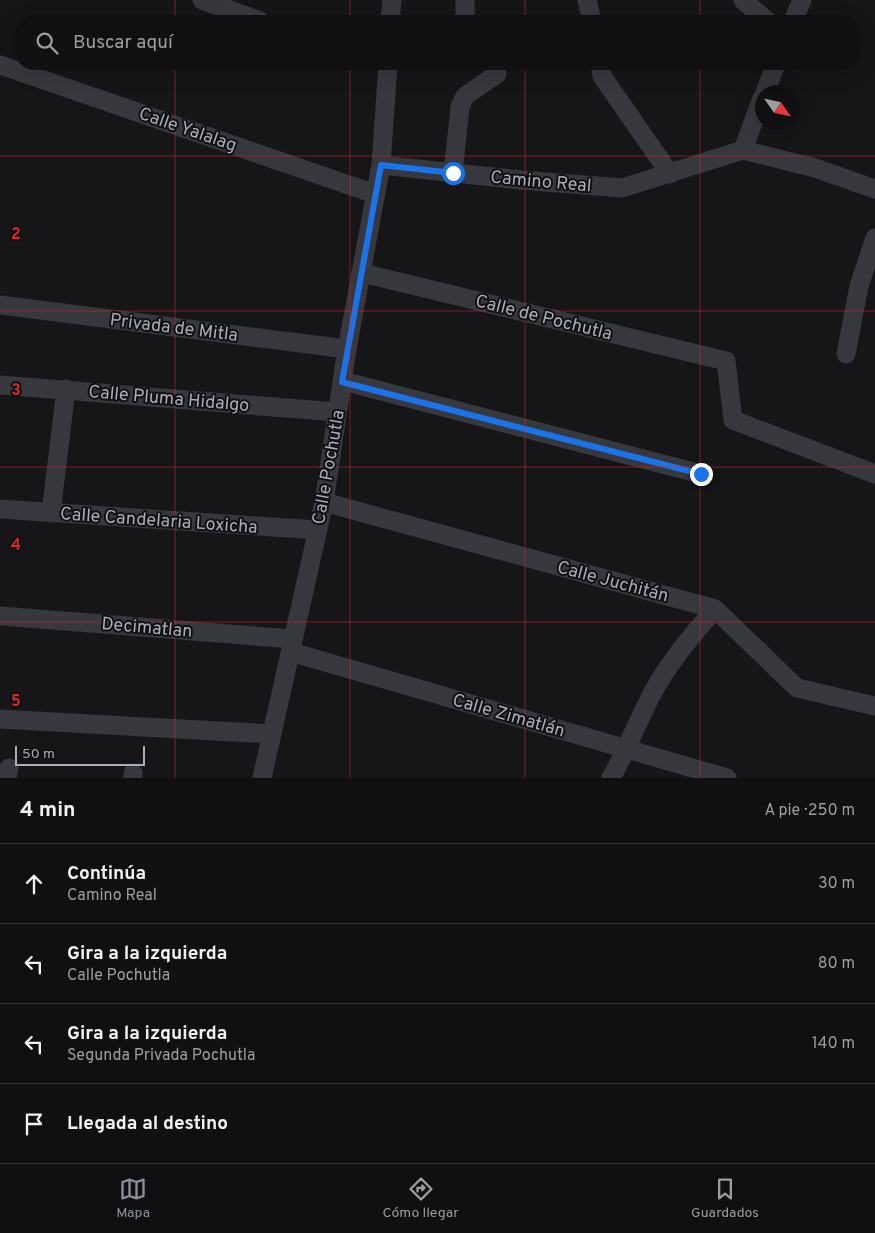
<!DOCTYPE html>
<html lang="es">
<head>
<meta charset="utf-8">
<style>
  :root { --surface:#101012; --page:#19191b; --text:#f1f3f6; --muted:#9c9d9f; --line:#303032; --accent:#8c9099 }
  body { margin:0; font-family:Overpass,sans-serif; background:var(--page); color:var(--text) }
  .compass { position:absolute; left:755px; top:85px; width:45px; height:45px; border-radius:50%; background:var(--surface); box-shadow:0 5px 20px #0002; rotate:124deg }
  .scale { position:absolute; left:15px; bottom:12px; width:130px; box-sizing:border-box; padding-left:5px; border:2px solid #a8adb8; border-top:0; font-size:14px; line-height:18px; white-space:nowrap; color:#a8adb8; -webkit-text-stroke:4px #111113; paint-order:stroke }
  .stop { position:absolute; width:15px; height:15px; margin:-11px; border:4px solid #1a73e8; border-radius:50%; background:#fff }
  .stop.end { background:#1a73e8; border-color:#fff; box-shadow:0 1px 5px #0008 }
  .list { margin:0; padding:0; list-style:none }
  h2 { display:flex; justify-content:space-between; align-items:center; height:65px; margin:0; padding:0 20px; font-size:21px }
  h2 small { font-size:16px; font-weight:400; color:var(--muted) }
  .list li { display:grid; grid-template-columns:32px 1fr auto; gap:15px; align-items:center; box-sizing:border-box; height:80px; padding:0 20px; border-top:1px solid var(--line) }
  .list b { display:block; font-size:19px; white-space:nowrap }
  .list p { margin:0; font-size:16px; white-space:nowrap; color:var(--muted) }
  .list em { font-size:16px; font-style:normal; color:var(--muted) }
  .icon { flex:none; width:28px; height:28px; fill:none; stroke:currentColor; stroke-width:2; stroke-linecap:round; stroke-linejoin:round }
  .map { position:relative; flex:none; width:875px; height:778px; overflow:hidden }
  .search { position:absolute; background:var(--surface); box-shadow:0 5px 20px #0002; left:15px; right:15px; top:15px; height:55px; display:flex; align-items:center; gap:12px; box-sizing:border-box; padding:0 18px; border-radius:20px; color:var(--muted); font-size:19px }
  .sheet { height:385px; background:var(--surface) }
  nav { display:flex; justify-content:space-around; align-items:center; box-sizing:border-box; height:70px; border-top:1px solid var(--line); background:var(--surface); font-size:14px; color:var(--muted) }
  nav a { display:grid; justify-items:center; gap:2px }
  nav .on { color:var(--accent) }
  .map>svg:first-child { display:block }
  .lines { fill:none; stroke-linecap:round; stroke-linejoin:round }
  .minor { stroke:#37383d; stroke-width:19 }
  .route { stroke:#1a73e8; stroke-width:6 }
  .grid { fill:none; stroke:#d62828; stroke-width:1; stroke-opacity:0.55 }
  .labels { text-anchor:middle; stroke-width:4; stroke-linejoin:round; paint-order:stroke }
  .street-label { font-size:18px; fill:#a8adb8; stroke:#111113 }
  .grid-label { font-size:16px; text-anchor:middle; font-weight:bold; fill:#d62828; stroke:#111113; stroke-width:4; stroke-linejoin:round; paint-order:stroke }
</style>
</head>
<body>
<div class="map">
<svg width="875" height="778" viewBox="0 0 875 778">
  <rect width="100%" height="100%" fill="#161618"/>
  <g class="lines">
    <path class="minor" d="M202 0 260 21
      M587 0 592 21
      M743 0 767 21
      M390 21 392 0
      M465 21V0
      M793 21 802 0
      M600 64 602 76 670 174
      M0 65 375 194
      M765 92 776 64
      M743 150 762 98
      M381 165 521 180 622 188 743 150 815 168 875 189
      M453 173 460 107 465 96 497 74
      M362 273 726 361 733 420 875 474
      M0 305 347 349
      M846 354 859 286 875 238
      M343 381 701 474
      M0 385 337 412
      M324 502 715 609 797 688 875 706
      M0 509 317 530
      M51 513 66 389
      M0 616 293 639
      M291 652 727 778
      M0 719 272 734
      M7 778 9 768
      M133 778V773
      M262 778 324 502 347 349 381 165 388 64
      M611 778C627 750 638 720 653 692 670 661 692 635 715 609"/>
  </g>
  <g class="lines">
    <path class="route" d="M453 173 381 165 342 382 701 474"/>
  </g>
  <path class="grid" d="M175 0V21M350 0V21M525 0V21M700 0V21M175 64V778M350 64V778M525 64V778M700 64V778M0 156H875M0 311H875M0 467H875M0 622H875"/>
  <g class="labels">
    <g class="street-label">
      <text transform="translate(188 129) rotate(19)" y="6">Calle Yalalag</text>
      <text transform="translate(541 181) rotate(5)" y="6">Camino Real</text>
      <text transform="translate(544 317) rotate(14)" y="6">Calle de Pochutla</text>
      <text transform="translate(174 327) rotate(7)" y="6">Privada de Mitla</text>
      <text transform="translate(169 398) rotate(5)" y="6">Calle Pluma Hidalgo</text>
      <text transform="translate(328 467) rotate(-80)" y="6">Calle Pochutla</text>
      <text transform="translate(159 520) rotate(4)" y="6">Calle Candelaria Loxicha</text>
      <text transform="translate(613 581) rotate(15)" y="6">Calle Juchitán</text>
      <text transform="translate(147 627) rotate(5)" y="6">Decimatlan</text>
      <text transform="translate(509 715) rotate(16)" y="6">Calle Zimatlán</text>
    </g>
  </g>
  <g class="grid-label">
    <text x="16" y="239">2</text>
    <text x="16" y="395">3</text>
    <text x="16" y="550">4</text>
    <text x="16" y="706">5</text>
  </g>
</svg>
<svg class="compass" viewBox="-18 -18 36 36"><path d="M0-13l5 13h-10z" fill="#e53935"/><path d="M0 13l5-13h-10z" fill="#9c9d9f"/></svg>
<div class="scale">50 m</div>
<div class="stop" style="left:453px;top:173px"></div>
<div class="stop end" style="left:701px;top:474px"></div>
<div class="search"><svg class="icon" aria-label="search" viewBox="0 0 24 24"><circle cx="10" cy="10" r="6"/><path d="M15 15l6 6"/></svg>Buscar aquí</div>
</div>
<section class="sheet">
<h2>4 min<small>A pie · 250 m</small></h2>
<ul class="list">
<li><svg class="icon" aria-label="ahead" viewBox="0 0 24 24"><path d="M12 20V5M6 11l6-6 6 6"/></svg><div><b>Continúa</b><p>Camino Real</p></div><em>30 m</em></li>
<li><svg class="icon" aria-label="left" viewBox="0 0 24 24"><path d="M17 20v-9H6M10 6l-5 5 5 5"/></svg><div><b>Gira a la izquierda</b><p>Calle Pochutla</p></div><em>80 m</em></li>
<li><svg class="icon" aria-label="left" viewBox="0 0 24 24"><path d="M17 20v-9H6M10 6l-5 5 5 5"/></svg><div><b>Gira a la izquierda</b><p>Segunda Privada Pochutla</p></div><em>140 m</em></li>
<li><svg class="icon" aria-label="arrive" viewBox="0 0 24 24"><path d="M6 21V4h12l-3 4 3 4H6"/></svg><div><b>Llegada al destino</b></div></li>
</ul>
</section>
<nav>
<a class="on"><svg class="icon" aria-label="map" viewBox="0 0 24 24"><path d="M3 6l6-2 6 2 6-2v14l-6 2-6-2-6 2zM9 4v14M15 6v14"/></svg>Mapa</a>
<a><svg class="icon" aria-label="directions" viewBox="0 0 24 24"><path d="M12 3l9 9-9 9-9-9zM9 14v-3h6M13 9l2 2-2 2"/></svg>Cómo llegar</a>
<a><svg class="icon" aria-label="saved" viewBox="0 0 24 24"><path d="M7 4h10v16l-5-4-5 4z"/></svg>Guardados</a>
</nav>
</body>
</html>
